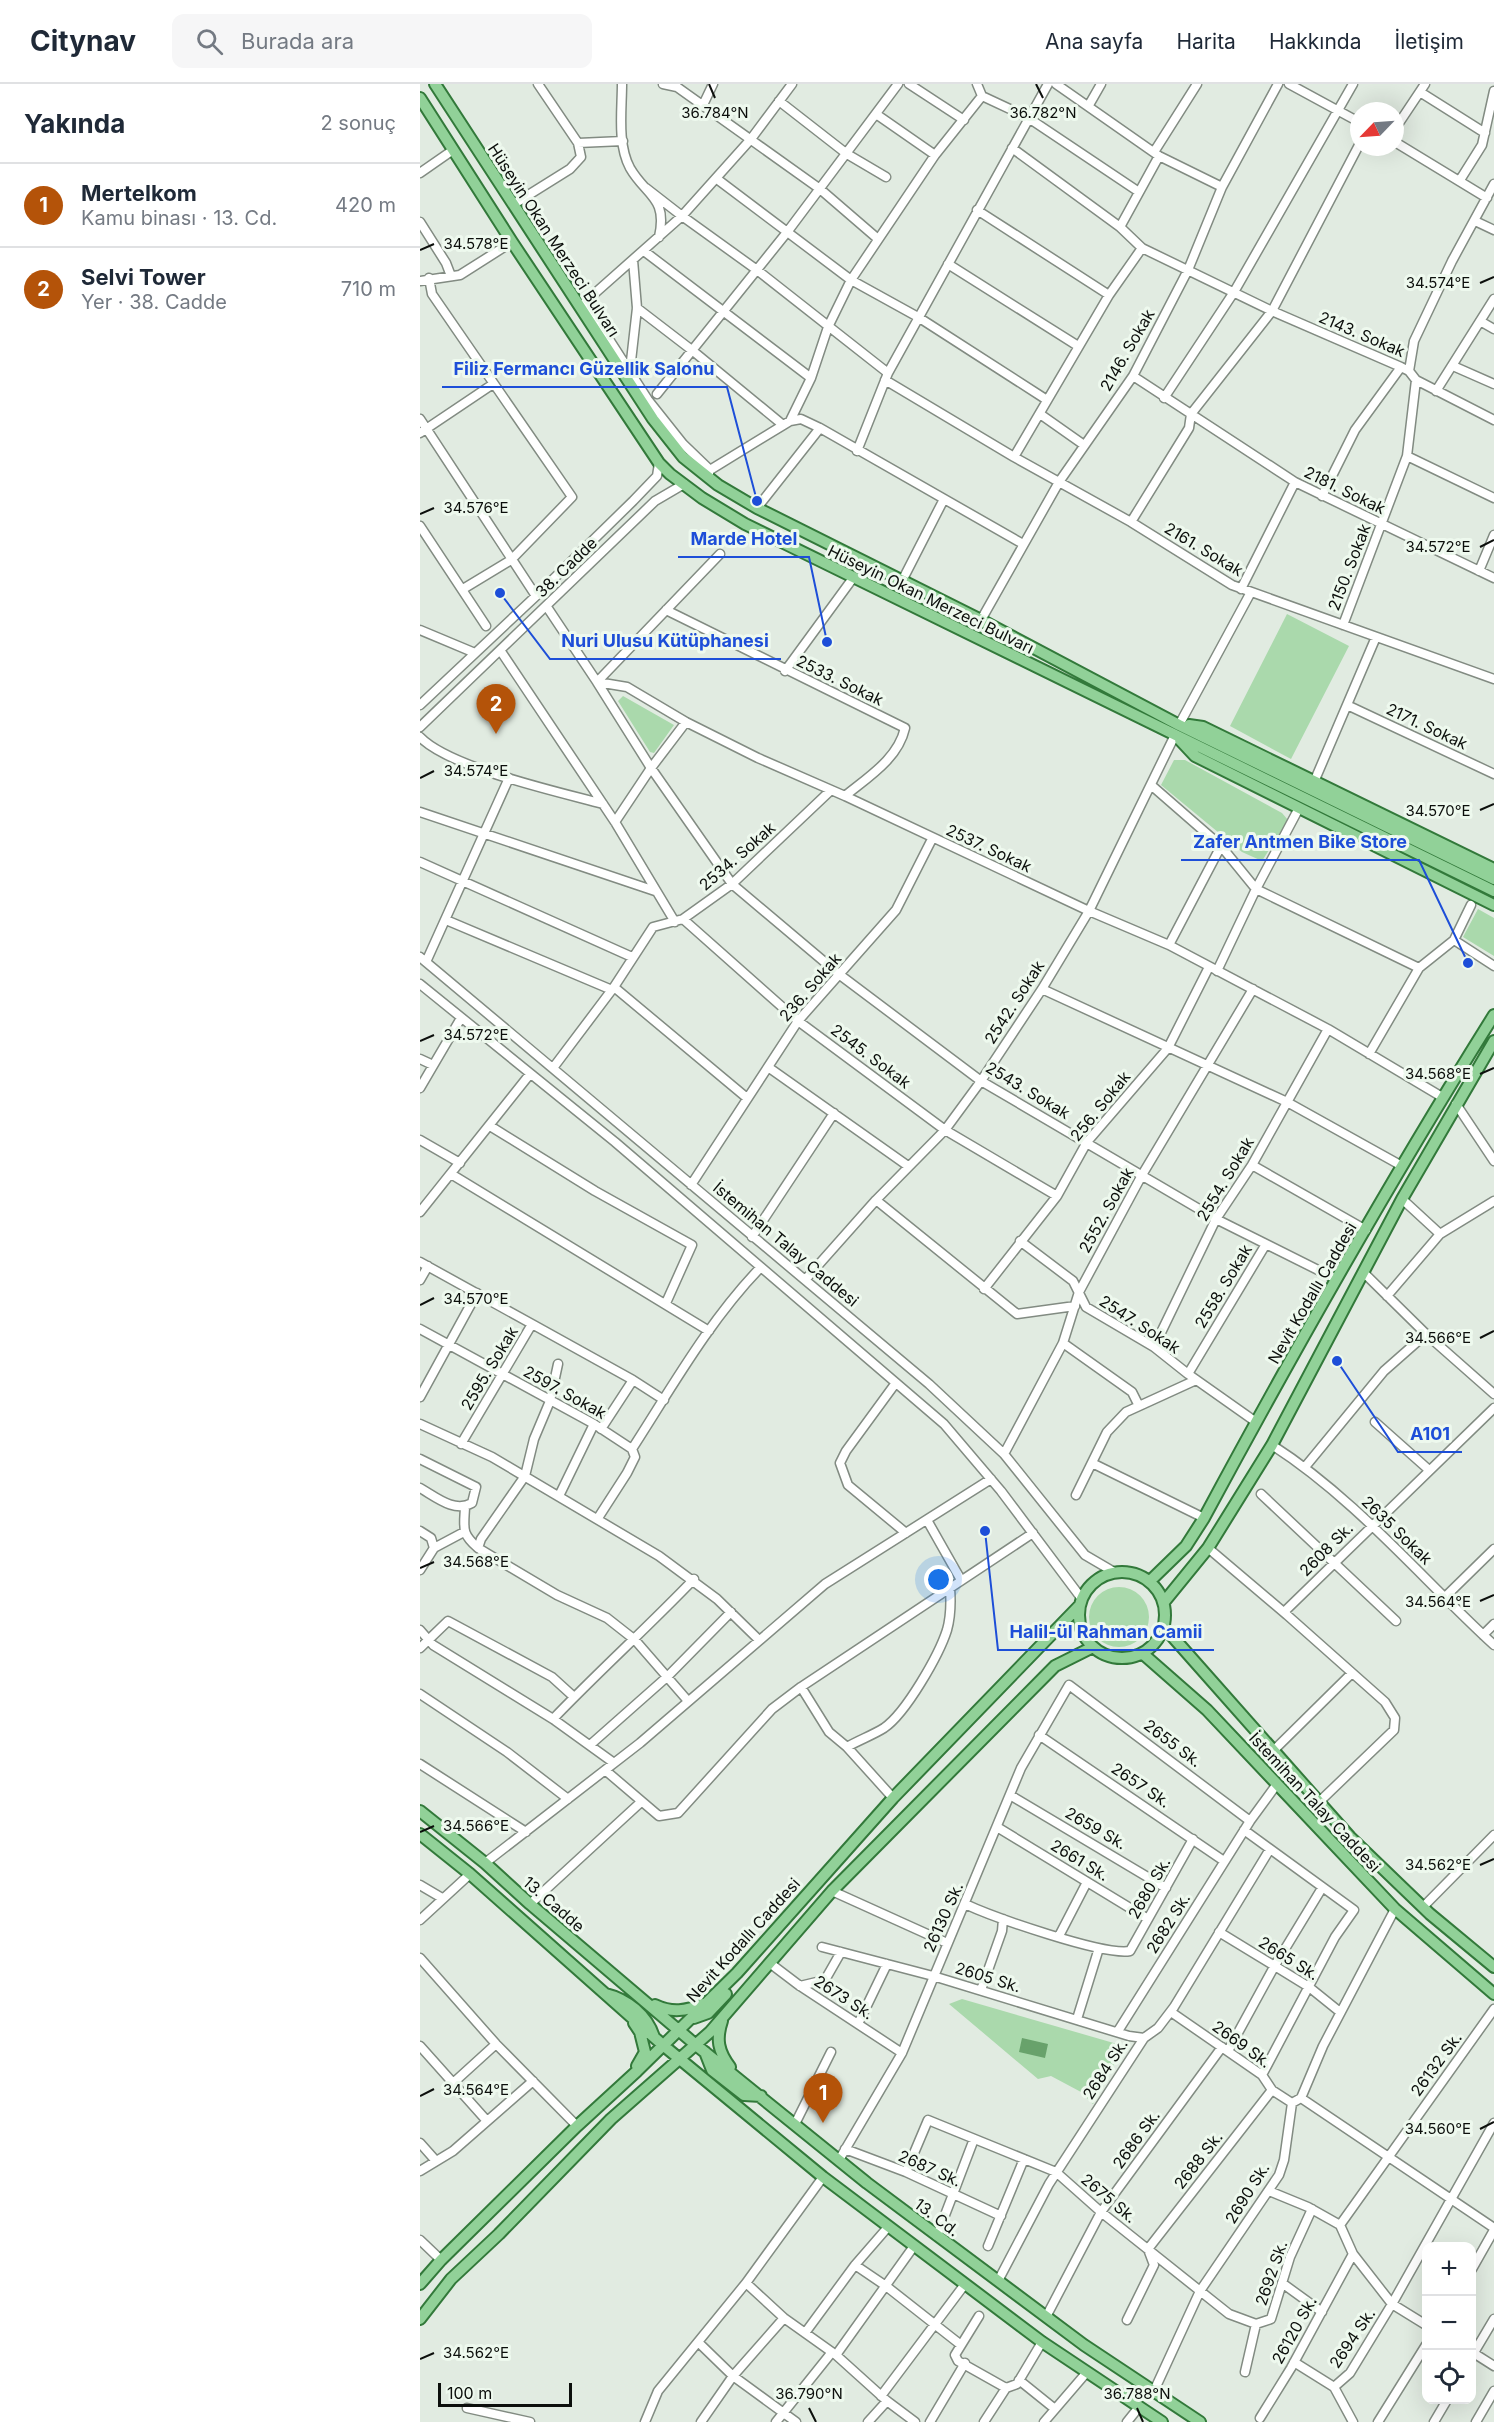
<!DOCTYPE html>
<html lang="tr">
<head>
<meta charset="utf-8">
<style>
  :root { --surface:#fff; --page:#f6f6f7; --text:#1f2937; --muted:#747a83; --line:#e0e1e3; --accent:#b45309 }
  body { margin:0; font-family:Inter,sans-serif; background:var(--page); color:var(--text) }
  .controls { position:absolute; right:18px; bottom:18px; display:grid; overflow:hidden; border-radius:12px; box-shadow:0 6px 24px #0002 }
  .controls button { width:54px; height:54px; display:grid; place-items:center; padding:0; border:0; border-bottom:2px solid var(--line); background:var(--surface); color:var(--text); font:30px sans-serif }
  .compass { position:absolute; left:930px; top:18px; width:54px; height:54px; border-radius:50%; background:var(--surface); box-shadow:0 6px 24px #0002; rotate:245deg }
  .scale { position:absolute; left:18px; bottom:15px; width:134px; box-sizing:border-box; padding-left:6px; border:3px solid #0c0f0c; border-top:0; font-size:16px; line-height:21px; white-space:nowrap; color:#0c0f0c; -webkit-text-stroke:4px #eef9ee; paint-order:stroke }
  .you { position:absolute; left:519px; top:1496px; width:21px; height:21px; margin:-15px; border:4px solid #fff; border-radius:50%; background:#1a73e8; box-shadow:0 0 0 9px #1a73e833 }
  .badge { display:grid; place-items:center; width:39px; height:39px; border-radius:50%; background:var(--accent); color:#fff; font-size:20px; font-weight:700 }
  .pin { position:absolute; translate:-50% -50px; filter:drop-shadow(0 2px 3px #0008) }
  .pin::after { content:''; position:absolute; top:32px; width:21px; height:18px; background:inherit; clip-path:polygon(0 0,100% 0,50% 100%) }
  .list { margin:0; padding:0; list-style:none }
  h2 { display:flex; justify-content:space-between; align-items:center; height:78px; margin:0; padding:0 24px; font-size:26px }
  h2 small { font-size:20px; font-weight:400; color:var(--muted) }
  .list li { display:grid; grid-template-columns:39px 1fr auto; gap:18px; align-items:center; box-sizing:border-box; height:84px; padding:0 24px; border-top:2px solid var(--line) }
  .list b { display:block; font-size:22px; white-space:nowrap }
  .list p { margin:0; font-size:20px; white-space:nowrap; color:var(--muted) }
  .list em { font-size:20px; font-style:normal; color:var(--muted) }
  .icon { flex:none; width:33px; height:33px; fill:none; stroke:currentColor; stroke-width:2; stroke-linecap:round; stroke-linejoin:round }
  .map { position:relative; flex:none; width:1074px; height:2338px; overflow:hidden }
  header { display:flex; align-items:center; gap:36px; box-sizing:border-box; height:84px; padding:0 30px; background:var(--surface); border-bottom:2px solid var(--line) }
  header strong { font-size:28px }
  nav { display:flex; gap:33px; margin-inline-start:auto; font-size:21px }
  .search { width:420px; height:54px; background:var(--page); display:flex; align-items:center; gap:15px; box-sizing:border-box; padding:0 21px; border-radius:12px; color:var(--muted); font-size:22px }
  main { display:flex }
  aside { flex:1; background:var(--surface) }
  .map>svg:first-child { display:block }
  .green { fill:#aad9ac }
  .water { fill:#68a26b }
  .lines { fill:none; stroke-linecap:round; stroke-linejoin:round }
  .minor-casing { stroke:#828b82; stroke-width:11 }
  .major-casing { stroke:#32793a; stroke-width:14 }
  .minor { stroke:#fff; stroke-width:8 }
  .major { stroke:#91d198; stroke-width:10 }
  .ticks { fill:none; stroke:#0c0f0c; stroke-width:2 }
  .labels { text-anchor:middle; stroke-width:6; stroke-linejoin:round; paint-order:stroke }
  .street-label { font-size:16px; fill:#0c0f0c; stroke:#eef9ee }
  .ticks-label { font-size:15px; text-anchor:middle; fill:#0c0f0c; stroke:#eef9ee; stroke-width:6; stroke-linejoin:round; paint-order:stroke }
  .leader { fill:none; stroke:#1d4ed8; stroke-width:2 }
  .callout-dot { fill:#1d4ed8; stroke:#eef9ee; stroke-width:2 }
  .callout-label { font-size:18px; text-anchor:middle; font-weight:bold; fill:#1d4ed8; stroke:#eef9ee; stroke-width:6; stroke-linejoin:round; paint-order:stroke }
</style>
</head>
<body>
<header>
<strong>Citynav</strong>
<div class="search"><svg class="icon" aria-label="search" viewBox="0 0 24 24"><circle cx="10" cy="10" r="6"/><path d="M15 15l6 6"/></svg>Burada ara</div>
<nav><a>Ana sayfa</a><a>Harita</a><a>Hakkında</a><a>İletişim</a></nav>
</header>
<main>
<aside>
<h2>Yakında<small>2 sonuç</small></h2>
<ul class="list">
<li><span class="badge">1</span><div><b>Mertelkom</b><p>Kamu binası · 13. Cd.</p></div><em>420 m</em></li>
<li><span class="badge">2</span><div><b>Selvi Tower</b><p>Yer · 38. Cadde</p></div><em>710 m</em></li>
</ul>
</aside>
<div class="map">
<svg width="1074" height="2338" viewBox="0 0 1074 2338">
  <rect width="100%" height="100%" fill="#e1ebe1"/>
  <path class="green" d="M867 530 929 562 871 675 810 642Z
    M203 612 254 641 234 669 230 668 198 617Z
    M754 676H765L862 729 868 736 842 777 822 768 741 701Z
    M1058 825 1074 834V872L1043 853Z
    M669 1533a30 30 0 1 1 60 0a30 30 0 1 1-60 0Z
    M542 1915 704 1962 673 2020 661 2008 631 1992 618 1995 529 1920Z"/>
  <path class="water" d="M602 1954 628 1960 625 1974 599 1968Z"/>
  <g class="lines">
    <g class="minor-casing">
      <path id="minor" d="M202 0C202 26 197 60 210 84 226 112 248 113 239 153
        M243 0 257 3 400 105 458 155
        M489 0 544 36
        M557 0 562 12 607 33 719 108
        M636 0 739 72 802 103
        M869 0 939 38
        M1000 8 1065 49
        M359 17 427 70 466 93
        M283 21 293 0
        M669 21 681 0
        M456 30 515 71
        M975 45 1005 0
        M975 58 1067 114
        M158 59 203 57
        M592 64 700 143 722 164 852 227 981 283 989 287 996 296 1074 336
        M734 68 777 0
        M0 89 33 66
        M297 95 431 196 498 233 627 316
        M1040 96 1062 61 1074 7
        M226 104 262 132 337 186 468 289
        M94 120 150 85 161 73 158 59 118 0
        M557 126 689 211
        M1055 137 1074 146
        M0 138 26 179 31 192
        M700 143 739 72
        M224 167 391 294
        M528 180 658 262
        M9 194 12 210 152 413 91 476 43 505
        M0 197 40 191 92 158
        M217 224 273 267 363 341
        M1060 237 1074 245
        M1033 282 1074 300
        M210 286 217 224 213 176
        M989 287 994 257 1032 177 1074 100
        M713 292 875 398 1074 494
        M465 296 594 373 711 438 812 501 1074 595
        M1016 307 1074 215
        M237 310 368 147 478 0
        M744 314 814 208 933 0
        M620 330 664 361
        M0 335 116 512
        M370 337 391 294 408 243 431 196 515 71 562 12
        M0 349 73 300
        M437 367 468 289 628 0
        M987 372 1074 414
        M594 373 689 211 722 164
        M290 386 263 360 228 316 165 218 262 132 331 55 372 0
        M289 389 290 386 370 337 381 335 400 344 603 460
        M902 412 935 346 981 283
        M337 424 400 344
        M711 438 769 344 771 330 852 227 939 61
        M0 442 66 542
        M300 470 177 598 231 684 312 800 420 891 561 997 796 1135 916 1195
        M1059 487 1074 451
        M482 497 524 415
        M821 505 875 398
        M127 523 177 598 207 603 266 638 338 674 425 712 669 827 749 861 908 945 1022 1013
        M246 526 485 644C478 675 448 693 425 712
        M561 536 639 398 713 292 768 186 802 103 858 0
        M923 541 987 372 996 296
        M0 546 55 569
        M80 566 195 738 255 838
        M365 587 433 494
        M0 621 116 512 213 417 237 392 239 379
        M927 621 1074 690
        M759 641 831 508
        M0 643 235 417 264 400
        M0 653C30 684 139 708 183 720
        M894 698 956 553
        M731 701 801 762 836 805 999 884
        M0 728 235 807
        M195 738 231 684 266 638
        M0 778 212 873
        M263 835 378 937 525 1046 637 1112
        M26 836 192 906
        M1034 856 1074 882
        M749 861 801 762
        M0 873 509 1300 584 1370 665 1471 694 1488
        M6 878 89 694
        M797 887 836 805 879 724
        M0 900 195 1058 524 1340 581 1407 662 1515
        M194 903 327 1014
        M622 905 867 1018 982 1082
        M949 970 999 884 1034 856 1051 821
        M0 975 13 981
        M348 983 488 1082
        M133 984 194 903 233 843 263 835 312 800 410 707
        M0 1004 41 934
        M1036 1020 1074 1077
        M70 1042 175 1107 272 1161 246 1219
        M0 1056 40 1079
        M832 1081 946 1146
        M31 1090 289 1247
        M271 1101 378 937 476 826 512 755
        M982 1115 1020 1150
        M456 1116 597 1230 655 1222
        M0 1128 110 990
        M332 1153 414 1029
        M600 1157 653 1197 666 1223 734 1263 768 1290 836 1338
        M0 1178 112 1240 41 1360
        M943 1188 1006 1250 1074 1310
        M0 1196 8 1182
        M385 1196 456 1116 525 1046 561 997 622 905 669 827 755 651
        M564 1205 637 1112 667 1058 748 964 789 883
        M967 1212 1020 1150 1074 1117
        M112 1240 213 1296 244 1316
        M0 1245 174 1340 212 1365
        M643 1259 712 1308 719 1322
        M734 1263 796 1135 832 1081 908 945
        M138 1280 130 1317 114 1355 105 1392 61 1455 58 1464 137 1511 187 1534 215 1556 268 1617
        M768 1290 846 1160
        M475 1300 426 1367 420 1379 428 1401 486 1449
        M0 1313 57 1209
        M955 1338 1009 1386
        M0 1340 72 1373 239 1472 297 1515 339 1556
        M181 1345 213 1296
        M852 1361C936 1415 1001 1494 1074 1561
        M584 1370 643 1259 659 1208 722 1091 833 905
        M0 1375 56 1403 52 1419C34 1429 16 1413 0 1404
        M672 1379 784 1434
        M885 1383 964 1287 1006 1250
        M841 1410 976 1537
        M656 1411 687 1348 706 1328 776 1296
        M139 1412 174 1340
        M45 1423C44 1445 41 1449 58 1464
        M178 1434 207 1389 215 1373 212 1365C252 1303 289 1237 340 1184
        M507 1436 541 1496
        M0 1447 11 1454 14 1464 0 1486
        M14 1464 44 1448
        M788 1464 867 1531 965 1618 975 1634 974 1646 898 1719
        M1025 1513 1074 1465
        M864 1528 1074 1324
        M0 1546 13 1561 133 1635 194 1679
        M1063 1551 1074 1540
        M0 1564 28 1537 132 1593 154 1613
        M381 1603 409 1648 427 1663 473 1714
        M0 1610 87 1668 148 1715
        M133 1635C179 1587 228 1543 274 1495
        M619 1651 804 1777
        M170 1661 248 1592 311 1528
        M427 1663C439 1656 453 1651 464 1644 486 1629 519 1571 527 1546 531 1532 531 1518 530 1504
        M853 1667 932 1589
        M0 1680 106 1748
        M185 1686 239 1732 258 1729 352 1625 381 1603 613 1449
        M590 1711 746 1804
        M830 1737 857 1700
        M577 1743 728 1835
        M824 1746 934 1826 915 1853 842 1991
        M65 1779 220 1659 405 1500 571 1395
        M0 1801 22 1814
        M412 1807 527 1859
        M110 1820 221 1718
        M545 1820C573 1833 684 1872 710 1867L773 1755
        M1003 1823 1074 1751
        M0 1836 50 1790
        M799 1848 889 1903 920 1928
        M639 1852 667 1798
        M402 1863 513 1892 709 1952 724 1954
        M0 1874 76 1960 157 2042
        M351 1880 380 1902 482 1969
        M380 1902 405 1896 421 1868
        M561 1906 582 1847 583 1835
        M751 1928 842 1991 852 2006 872 2019
        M657 1935 679 1864
        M438 1940 467 1880
        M0 1962 67 2037
        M808 1967 854 1883 902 1804
        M32 2000 76 1960
        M881 2014 1074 2144
        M375 2040 411 1968
        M0 2059 16 2077
        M425 2065 486 2088 581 2132
        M419 2076 482 1969 601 1684 649 1601 830 1737 698 1947
        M0 2087 33 2067 113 1997
        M486 2088 508 2036 636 2088 681 2128 809 2230 836 2240
        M849 2107 888 2123 920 2141 933 2170 972 2220 1006 2241
        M920 2141 1074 1925
        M517 2152 554 2055
        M0 2156 21 2176
        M568 2162 604 2075
        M435 2181 466 2202 541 2261
        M1052 2185 1074 2146
        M578 2197 629 2100 724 1954 738 1944 754 1923 850 1765
        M326 2199 364 2234 416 2271 467 2317 495 2338
        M862 2199 902 2228
        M559 2232 535 2271 538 2277 586 2304
        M626 2233 681 2128 802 1963
        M707 2236 734 2181 728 2165 852 2006
        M385 2249 435 2181 468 2143
        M278 2258 313 2292 376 2338
        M1052 2268 1074 2282
        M416 2271 494 2162
        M1052 2272 1074 2235
        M874 2278 914 2303 933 2338
        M825 2288 836 2240 851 2235 870 2173 892 2125
        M599 2296 635 2325
        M914 2303 930 2289 972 2220 1074 2039
        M734 2307 780 2207 859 2091 864 2076 872 2019 881 2014 903 1962 975 1825
        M461 2312 545 2200
        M47 2324 110 2338
        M840 2334 871 2284 933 2170
        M225 2338 238 2307 326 2199 403 2093
        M281 2338 313 2292 364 2234
        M356 2338 412 2268
        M448 2338 467 2317
        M510 2338 545 2279
        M564 2338 586 2304 597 2300 622 2258
        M624 2338 667 2288
        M707 2338 719 2323
        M958 2338 1006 2261
        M1014 2338 1027 2316
        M1056 2338 1074 2307"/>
    </g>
    <g class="major-casing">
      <path id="major" d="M15 0 233 335 263 373 298 401 337 424 561 536 759 641 1074 795
        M0 14 92 158 239 379 250 390 282 414 325 440 1074 807
        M769 641 783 643 1074 785
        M760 656 775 672 1074 821
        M659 1531a43 43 0 1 1 86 0a43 43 0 1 1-86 0Z
        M730 1497 766 1462 784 1434C876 1263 971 1095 1074 931
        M744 1518 788 1464 852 1361 982 1115 1074 957
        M744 1543 930 1753 1010 1830 1074 1883
        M722 1569 787 1626 975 1825 1074 1910
        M0 1727 65 1779 110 1820 276 1961 447 2099 664 2261 780 2338
        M0 1750 50 1790 244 1962 403 2093 622 2258 742 2338
        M186 1910C207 1915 227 1931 234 1953
        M235 1921C252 1929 266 1927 283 1920
        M274 1934 288 1929 306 1910
        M302 1937C296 1955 298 1967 310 1983
        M214 1939 220 1948 225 1968 217 1982
        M285 1968 292 1986 324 2011 341 2012
        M0 2200 21 2176 157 2042 217 1987 317 1889 473 1714 660 1521
        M0 2235 31 2195 79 2150 191 2035 290 1948 412 1807 635 1582 673 1563"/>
    </g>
    <use href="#minor" class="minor"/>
    <use href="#major" class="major"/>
  </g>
  <path class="ticks" d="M289 0 295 14M616 0 623 14M0 166 14 160M1060 199 1074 193M0 430 14 424M1060 463 1074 456M0 694 14 687M1060 726 1074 720M0 957 14 951M1060 990 1074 984M0 1221 14 1214M1060 1254 1074 1247M0 1484 14 1478M1060 1517 1074 1511M0 1748 14 1742M1060 1781 1074 1775M0 2012 14 2005M1060 2045 1074 2038M0 2275 14 2269M389 2324 396 2338M717 2324 723 2338"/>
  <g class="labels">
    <g class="street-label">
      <text transform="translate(134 156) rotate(57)" y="6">Hüseyin Okan Merzeci Bulvarı</text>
      <text transform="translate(942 250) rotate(23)" y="6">2143. Sokak</text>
      <text transform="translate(707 266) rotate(-60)" y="6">2146. Sokak</text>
      <text transform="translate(925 406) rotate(26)" y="6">2181. Sokak</text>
      <text transform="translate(784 465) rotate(31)" y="6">2161. Sokak</text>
      <text transform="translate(146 483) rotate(-44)" y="6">38. Cadde</text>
      <text transform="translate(929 483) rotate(-69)" y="6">2150. Sokak</text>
      <text transform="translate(511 515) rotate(26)" y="6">Hüseyin Okan Merzeci Bulvarı</text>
      <text transform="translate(420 596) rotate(26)" y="6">2533. Sokak</text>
      <text transform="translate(1007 642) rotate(25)" y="6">2171. Sokak</text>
      <text transform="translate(569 764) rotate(25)" y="6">2537. Sokak</text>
      <text transform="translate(317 772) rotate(-41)" y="6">2534. Sokak</text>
      <text transform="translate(390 903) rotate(-49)" y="6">236. Sokak</text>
      <text transform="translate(594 918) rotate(-57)" y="6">2542. Sokak</text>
      <text transform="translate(451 972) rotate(37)" y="6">2545. Sokak</text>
      <text transform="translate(608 1006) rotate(31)" y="6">2543. Sokak</text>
      <text transform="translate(680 1022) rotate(-51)" y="6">256. Sokak</text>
      <text transform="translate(805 1095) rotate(-59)" y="6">2554. Sokak</text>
      <text transform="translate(686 1126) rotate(-61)" y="6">2552. Sokak</text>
      <text transform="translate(366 1160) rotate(40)" y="6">İstemihan Talay Caddesi</text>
      <text transform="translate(803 1202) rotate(-59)" y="6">2558. Sokak</text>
      <text transform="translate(892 1209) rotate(-60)" y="6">Nevit Kodallı Caddesi</text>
      <text transform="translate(720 1240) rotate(33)" y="6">2547. Sokak</text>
      <text transform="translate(69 1284) rotate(-59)" y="6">2595. Sokak</text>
      <text transform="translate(145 1308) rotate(29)" y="6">2597. Sokak</text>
      <text transform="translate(977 1446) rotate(44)" y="6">2635 Sokak</text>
      <text transform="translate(906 1465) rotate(-45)" y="6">2608 Sk.</text>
      <text transform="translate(753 1659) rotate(37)" y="6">2655 Sk.</text>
      <text transform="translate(721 1701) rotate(34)" y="6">2657 Sk.</text>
      <text transform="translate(895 1718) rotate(47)" y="6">İstemihan Talay Caddesi</text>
      <text transform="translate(676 1744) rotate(30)" y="6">2659 Sk.</text>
      <text transform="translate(660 1776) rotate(31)" y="6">2661 Sk.</text>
      <text transform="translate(729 1804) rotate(-60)" y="6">2680 Sk.</text>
      <text transform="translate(134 1820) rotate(41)" y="6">13. Cadde</text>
      <text transform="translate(523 1833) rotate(-66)" y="6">26130 Sk.</text>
      <text transform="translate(748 1839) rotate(-58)" y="6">2682 Sk.</text>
      <text transform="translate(323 1856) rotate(-48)" y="6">Nevit Kodallı Caddesi</text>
      <text transform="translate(869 1874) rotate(32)" y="6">2665 Sk.</text>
      <text transform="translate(568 1893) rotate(17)" y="6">2605 Sk.</text>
      <text transform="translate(424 1913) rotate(33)" y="6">2673 Sk.</text>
      <text transform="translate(822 1960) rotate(36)" y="6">2669 Sk.</text>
      <text transform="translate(1016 1980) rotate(-54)" y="6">26132 Sk.</text>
      <text transform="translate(685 1985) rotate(-57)" y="6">2684 Sk.</text>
      <text transform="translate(716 2055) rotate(-54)" y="6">2686 Sk.</text>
      <text transform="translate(778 2076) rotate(-52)" y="6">2688 Sk.</text>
      <text transform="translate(510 2084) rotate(24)" y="6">2687 Sk.</text>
      <text transform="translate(827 2109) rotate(-58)" y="6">2690 Sk.</text>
      <text transform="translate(689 2114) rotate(40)" y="6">2675 Sk.</text>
      <text transform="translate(517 2133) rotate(37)" y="6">13. Cd.</text>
      <text transform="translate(851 2189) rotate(-71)" y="6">2692 Sk.</text>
      <text transform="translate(874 2246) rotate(-61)" y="6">26120 Sk.</text>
      <text transform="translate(932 2254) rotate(-56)" y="6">2694 Sk.</text>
    </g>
  </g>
  <g class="ticks-label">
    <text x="295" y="34">36.784°N</text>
    <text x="623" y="34">36.782°N</text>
    <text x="56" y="165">34.578°E</text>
    <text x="1018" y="204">34.574°E</text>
    <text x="56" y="429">34.576°E</text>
    <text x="1018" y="468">34.572°E</text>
    <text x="56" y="692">34.574°E</text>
    <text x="1018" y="732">34.570°E</text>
    <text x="56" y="956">34.572°E</text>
    <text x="1018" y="995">34.568°E</text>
    <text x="56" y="1220">34.570°E</text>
    <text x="1018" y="1259">34.566°E</text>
    <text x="56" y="1483">34.568°E</text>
    <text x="1018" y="1523">34.564°E</text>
    <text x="56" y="1747">34.566°E</text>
    <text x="1018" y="1786">34.562°E</text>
    <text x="56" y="2011">34.564°E</text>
    <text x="1018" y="2050">34.560°E</text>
    <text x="56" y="2274">34.562°E</text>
    <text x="389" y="2315">36.790°N</text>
    <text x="717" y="2315">36.788°N</text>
  </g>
  <path class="leader" d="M337 417L307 303H22M407 558L389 473H258M80 509L130 575H361M1048 879L999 776H761M917 1277L978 1368H1042M565 1447L578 1566H794"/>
  <g class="callout-dot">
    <circle cx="337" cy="417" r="6"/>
    <circle cx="407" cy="558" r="6"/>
    <circle cx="80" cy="509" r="6"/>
    <circle cx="1048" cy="879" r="6"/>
    <circle cx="917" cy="1277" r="6"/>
    <circle cx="565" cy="1447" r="6"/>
  </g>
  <g class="callout-label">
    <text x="164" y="291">Filiz Fermancı Güzellik Salonu</text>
    <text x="324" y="461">Marde Hotel</text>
    <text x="245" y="563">Nuri Ulusu Kütüphanesi</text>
    <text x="880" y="764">Zafer Antmen Bike Store</text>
    <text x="1010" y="1356">A101</text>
    <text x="686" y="1554">Halil-ül Rahman Camii</text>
  </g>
</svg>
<div class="controls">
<button>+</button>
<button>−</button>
<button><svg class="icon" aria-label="locate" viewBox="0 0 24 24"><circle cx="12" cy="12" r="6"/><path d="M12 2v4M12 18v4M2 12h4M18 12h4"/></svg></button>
</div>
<svg class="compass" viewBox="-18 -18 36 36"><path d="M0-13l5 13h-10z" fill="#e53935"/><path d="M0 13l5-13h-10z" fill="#747a83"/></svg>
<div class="scale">100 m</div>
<div class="you"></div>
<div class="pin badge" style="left:403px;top:2039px">1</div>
<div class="pin badge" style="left:76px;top:650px">2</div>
</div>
</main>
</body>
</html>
